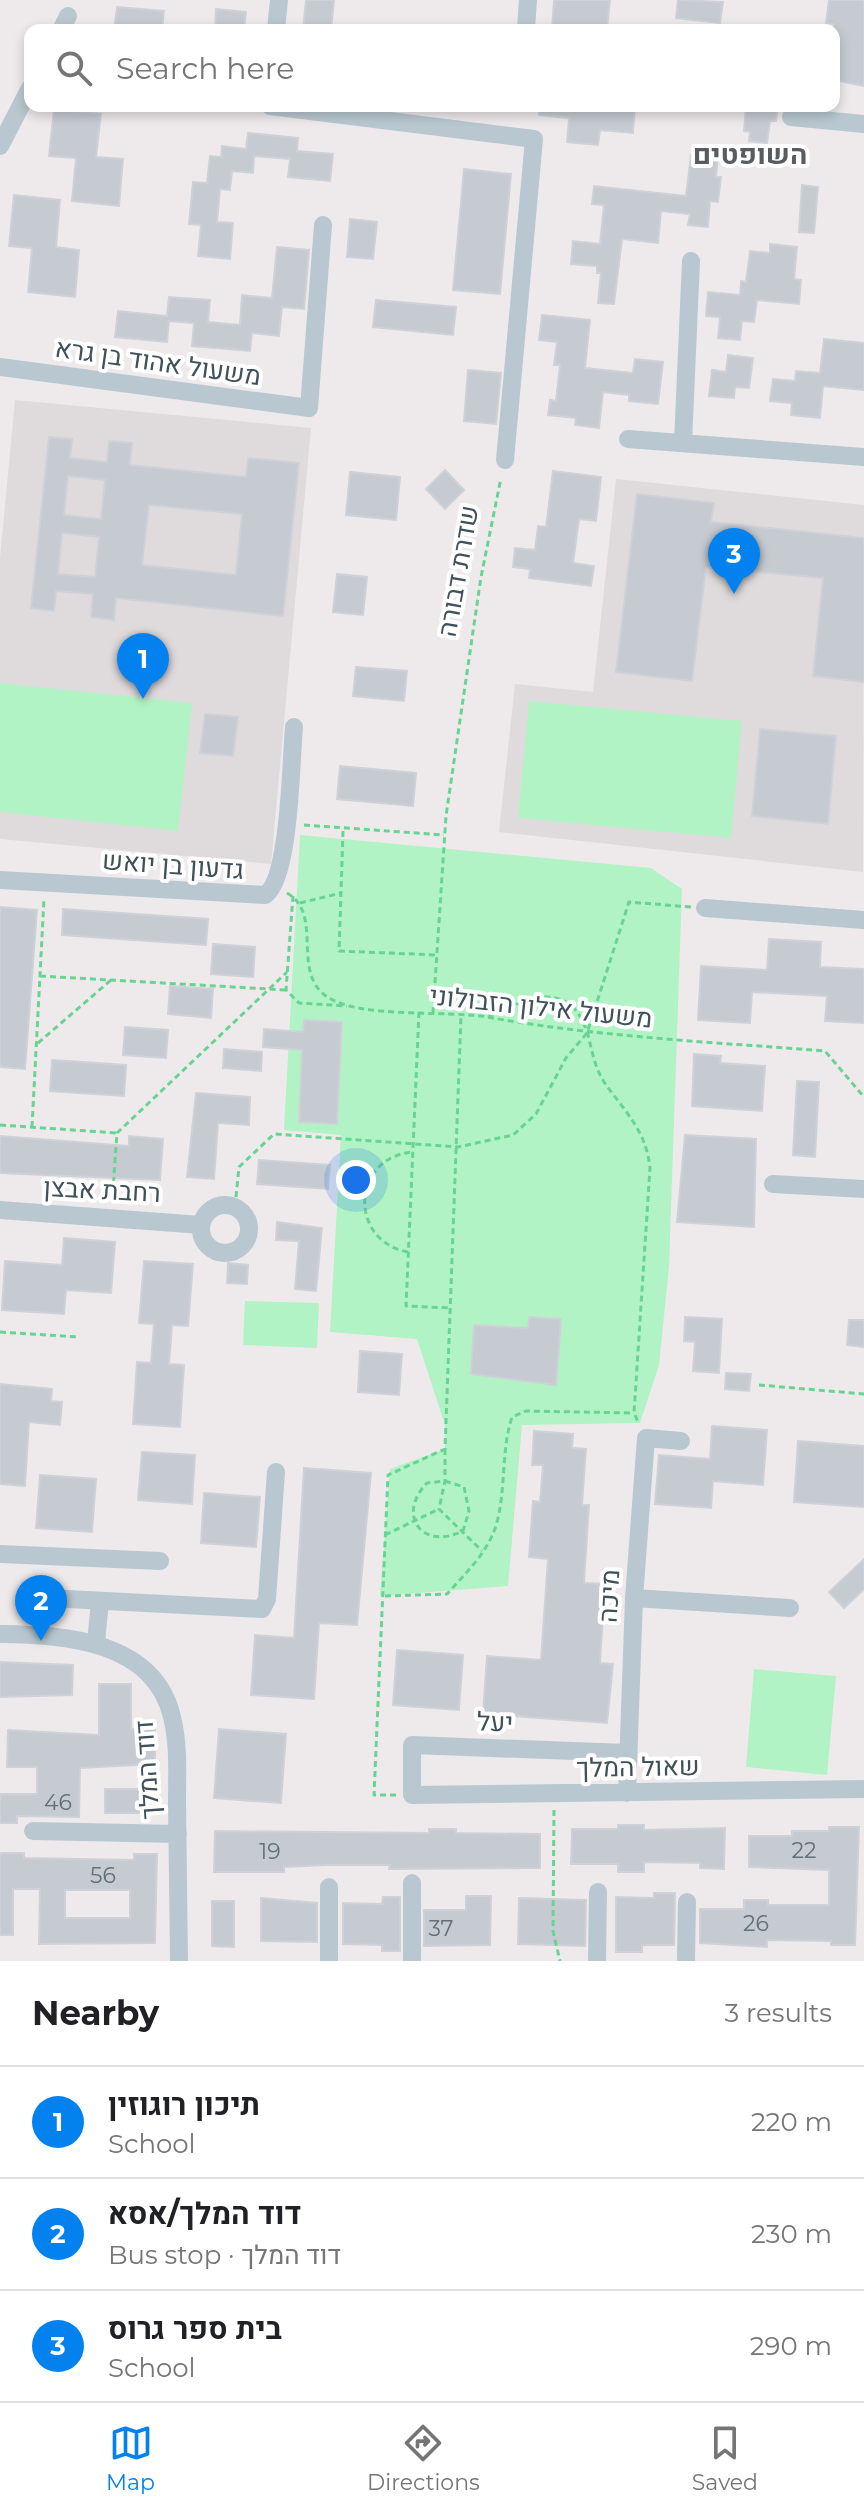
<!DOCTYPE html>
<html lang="en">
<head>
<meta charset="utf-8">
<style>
  :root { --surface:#fff; --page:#f2f2f2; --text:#202124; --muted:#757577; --line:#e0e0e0; --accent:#0382ef }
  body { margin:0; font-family:Montserrat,Heebo,sans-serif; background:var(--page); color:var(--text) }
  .you { position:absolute; left:356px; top:1180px; width:28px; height:28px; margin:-20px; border:6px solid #fff; border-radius:50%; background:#1a73e8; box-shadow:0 0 0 12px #1a73e833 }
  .badge { display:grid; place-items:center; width:52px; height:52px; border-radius:50%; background:var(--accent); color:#fff; font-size:26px; font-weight:700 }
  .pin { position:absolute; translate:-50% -66px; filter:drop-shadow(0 2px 4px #0008) }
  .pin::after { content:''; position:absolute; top:42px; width:28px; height:24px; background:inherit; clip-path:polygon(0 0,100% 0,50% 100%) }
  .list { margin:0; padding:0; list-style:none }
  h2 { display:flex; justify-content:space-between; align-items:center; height:104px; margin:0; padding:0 32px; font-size:34px }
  h2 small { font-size:26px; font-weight:400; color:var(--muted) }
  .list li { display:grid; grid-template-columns:52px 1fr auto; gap:24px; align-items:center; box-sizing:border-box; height:112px; padding:0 32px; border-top:2px solid var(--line) }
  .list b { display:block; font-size:30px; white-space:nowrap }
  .list p { margin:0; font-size:26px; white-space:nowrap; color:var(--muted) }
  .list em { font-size:26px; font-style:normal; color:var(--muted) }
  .icon { flex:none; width:44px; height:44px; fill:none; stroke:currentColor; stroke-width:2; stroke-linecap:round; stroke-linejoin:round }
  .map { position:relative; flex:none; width:864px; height:1961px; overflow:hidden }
  .search { position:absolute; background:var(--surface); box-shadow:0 4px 12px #0003; left:24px; right:24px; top:24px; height:88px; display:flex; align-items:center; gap:20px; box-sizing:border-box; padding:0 28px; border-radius:16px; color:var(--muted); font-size:30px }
  .sheet { height:440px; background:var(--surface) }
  nav { display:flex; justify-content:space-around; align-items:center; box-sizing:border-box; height:112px; border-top:2px solid var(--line); background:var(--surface); font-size:22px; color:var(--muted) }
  nav a { display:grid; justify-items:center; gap:4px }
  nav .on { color:var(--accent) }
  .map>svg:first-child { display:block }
  .education { fill:#dfdbdd }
  .green { fill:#b1f3c4 }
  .building { fill:#c6cbd1; stroke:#ced2d8; stroke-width:2; fill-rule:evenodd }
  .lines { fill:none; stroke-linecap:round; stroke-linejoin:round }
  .path { stroke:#66d593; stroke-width:3; stroke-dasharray:6 4; stroke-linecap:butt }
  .minor { stroke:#b9c8d0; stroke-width:18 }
  .labels { text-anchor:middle; stroke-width:8; stroke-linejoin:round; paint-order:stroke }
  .number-label { font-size:22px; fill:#627078 }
  .street-label { font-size:26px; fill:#41515a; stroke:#fff }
  .neighbourhood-label { font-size:28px; font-weight:bold; fill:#575c61; stroke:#fff }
</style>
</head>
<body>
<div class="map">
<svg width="864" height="1961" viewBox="0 0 864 1961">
  <rect width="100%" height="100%" fill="#eeeaeb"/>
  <path class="education" d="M15 400 311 428 271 864 0 839V558Z
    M616 479 864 505 863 872 499 832 515 684 593 692Z"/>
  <path class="green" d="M0 683 192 703 178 831 0 812Z
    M529 701 742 721 731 838 518 818Z
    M300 835 651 868 682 889 669 1267 659 1365 640 1423 522 1425 508 1586 380 1596 390 1469 445 1449V1425L417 1339 330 1332 341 1135 284 1130Z
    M245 1301 319 1303 317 1348 243 1345Z
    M754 1669 836 1676 827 1775 746 1767Z"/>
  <path class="building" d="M306 0H334L331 30H303Z
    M554 0H610L607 30 552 29Z
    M678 0 723 2 720 23 676 18Z
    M829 0H864V86L834 80V24L826 23Z
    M117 7 164 11 162 30H114Z
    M216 9 246 12 244 30H215Z
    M539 106H635L633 133 600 130 598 145 567 142 569 118 539 115Z
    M746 106H778L776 121H770L767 143 749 141 750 132 744 131Z
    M54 109 101 114 96 157 123 159 119 206 72 201 76 158 49 156Z
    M248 133 298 138 297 151 333 154 330 181 288 177 290 159 254 156 253 173 232 171 230 190 220 189 217 222 233 223 230 259 198 256 201 225 189 224 193 182 207 183 210 156 221 157 222 146 246 149Z
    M691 155 718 157 716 177H721L718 202 710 201 708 227 688 225 690 214 661 211 658 243 622 239 614 304 598 303 601 273H597V266L571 264 573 241 600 244 604 205 592 204 594 186 686 196Z
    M464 169 511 174 500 294 453 290Z
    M802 185 818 187 814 233 799 232Z
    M14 195 60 200 56 247 79 250 75 297 28 292 32 248 9 246Z
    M350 219 377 222 373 259 347 257Z
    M770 244 797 247 794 279 801 280 799 304 757 300 754 322 742 321 740 340 718 338 720 317 706 316 708 292 740 295 741 281 746 282 750 251 770 253Z
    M277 247 309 250 304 309 282 307 279 336 252 333 250 351 192 346 194 323 169 321 167 342 115 337 118 311 167 316 169 297 210 300 208 322 240 325 242 295 272 298Z
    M376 300 456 307 453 335 373 327Z
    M542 315 590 320 585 368 633 373 635 359 663 362 658 404 629 401V395L603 392 599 428 575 425 576 418 548 415 550 400 556 401 560 365H554L557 342 539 340Z
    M824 339 864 343V390L823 386 820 418 791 415 792 403 770 401 773 379 795 381 796 371 820 373Z
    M728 355 753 358 749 388 735 387 734 398 709 396 712 370 726 372Z
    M468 370 501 373 496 424 464 421Z
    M49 437 72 439 70 458 107 462 109 441 132 443 130 465 246 477 248 458 299 463 283 616 116 598 114 620 91 617 93 594 56 591 54 611 31 608ZM68 476 105 480 101 519 64 515ZM149 505 242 514 236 575 142 565ZM62 533 99 537 95 577 58 574Z
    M445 470 464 490 445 509 426 489Z
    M553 471 601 477 596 521 579 519 573 563 594 566 591 586 529 578 530 569 513 567 515 548 535 550 538 526 546 527Z
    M350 472 400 477 396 520 346 515Z
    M637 494 714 503 711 522 864 538V682L813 676 823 578 706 567 692 681 616 672Z
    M337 574 367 577 363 615 333 612Z
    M356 667 407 671 404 701 353 696Z
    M205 714 238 717 233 756 200 753Z
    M760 729 836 736 828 824 752 816Z
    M340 766 416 773 413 806 337 799Z
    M0 907 37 910 25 1069 0 1067Z
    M63 909 208 919 206 945 62 935Z
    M769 939 821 942 820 967 864 969V1023L825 1021 827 996 752 992 750 1023 698 1020 701 966 767 970Z
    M213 944 255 947 253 977 211 974Z
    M170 986 213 989 211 1018 168 1014Z
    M304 1020 342 1022 337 1124 299 1122 302 1050 263 1047 264 1029 303 1032Z
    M125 1027 168 1030 166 1058 123 1055Z
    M224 1049 262 1052 261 1071 223 1068Z
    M694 1054 721 1056 720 1063 765 1066 762 1111 692 1106Z
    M52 1060 126 1065 124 1096 50 1091Z
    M797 1081 819 1082 815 1157 793 1155Z
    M196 1093 250 1097 249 1125 218 1123 214 1179 187 1177Z
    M685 1135 756 1139 754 1227 677 1222Z
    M0 1136 129 1146V1136L163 1139 160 1180 0 1173Z
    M259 1160 330 1165 328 1189 257 1184Z
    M277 1222 322 1228 316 1291 295 1289 299 1241 276 1240Z
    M64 1238 115 1242 111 1293 66 1290 64 1314 2 1310 5 1261 62 1265Z
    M144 1261 193 1264 188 1326 172 1325 169 1364 184 1365 180 1427 133 1424 137 1362 151 1363 154 1324 139 1323Z
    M228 1263 248 1265 247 1284 227 1283Z
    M529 1317 561 1319 556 1385 471 1374 474 1325 528 1328Z
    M685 1317 722 1319 719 1373 693 1371 695 1342 684 1341Z
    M849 1320H864V1347L847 1345Z
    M360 1351 402 1354 399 1395 358 1392Z
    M726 1373 751 1374 749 1391 725 1389Z
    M0 1384 52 1389 51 1401 62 1402 60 1425 29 1422 25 1486 0 1484Z
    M712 1426 767 1430 763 1485 713 1481 711 1508 655 1504 659 1455 710 1459Z
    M534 1431 573 1434 572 1448 586 1449 582 1505H589L584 1583 605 1584 600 1663 613 1664 607 1723 483 1714 487 1656 541 1660 548 1559 529 1557 533 1501 540 1502 543 1465H532Z
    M798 1441 864 1446V1507L794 1502Z
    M142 1452 195 1455 192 1504 138 1500Z
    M304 1468 371 1473 357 1625 319 1623 314 1699 251 1695 255 1635 294 1638Z
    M40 1475 96 1479 92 1532 36 1528Z
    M204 1493 260 1497 256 1547 201 1543Z
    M864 1559V1589L844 1608 829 1592Z
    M397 1650 463 1655 459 1710 393 1705Z
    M0 1662 73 1665 72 1695 0 1697Z
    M99 1684H131V1729H155V1764L80 1768 79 1817 17 1816V1823H0V1794H37V1767H7L8 1730 99 1735Z
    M219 1729 286 1734 281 1803 214 1798Z
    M105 1789H140V1813H105Z
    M618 1825H644V1830L725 1828 724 1869 700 1868V1863L644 1862V1872H618V1864H571L572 1829H618Z
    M829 1827H859L855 1945H831V1941L767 1940V1947L700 1943V1909H744V1900H768V1905H829V1870L749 1867V1836H792V1831H829Z
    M429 1829H456V1833L540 1834V1868L389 1869 390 1865H327L284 1867V1872H214L215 1831 429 1833Z
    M0 1853H24V1858L134 1860V1854H157L155 1943 39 1944 40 1889H13V1935H0ZM65 1890H130V1918H65Z
    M654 1893H675L674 1945H642V1952H616V1897L654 1898Z
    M466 1896H491L490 1945 424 1946V1910H466Z
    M383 1897H400V1951H382V1945L343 1944V1903L382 1904Z
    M261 1898 317 1903V1942L261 1941Z
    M519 1898 586 1900 585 1946 518 1944Z
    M212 1901H234V1947L212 1946Z"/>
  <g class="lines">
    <path class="path" d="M304 825 444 835
      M343 831 339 951 437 955
      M287 893C324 914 291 971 326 996 358 1019 446 1010 487 1017 599 1037 712 1042 825 1051L864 1097
      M293 896 286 990 299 1003 347 1006
      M300 903 341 893
      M40 976 286 990
      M419 1012 406 1306 451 1308
      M433 1013 446 816 481 577 501 478
      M488 1017C528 997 571 978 588 1035 592 1051 595 1068 604 1082 625 1112 646 1130 650 1168L634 1413 639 1424
      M38 1043 111 980
      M0 1125 117 1133
      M32 1127 44 899
      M112 1203 117 1133 287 972
      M235 1207 239 1167 274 1134 458 1147 513 1135 536 1114 566 1058 587 1033 629 902 691 907
      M408 1252C348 1241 351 1157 413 1152
      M0 1332 79 1337
      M759 1385 864 1394
      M445 1449V1481L439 1509 482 1551
      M445 1481 464 1487 469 1511 463 1531C422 1551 396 1515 427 1483Z
      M385 1535 439 1509
      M385 1596 447 1594C466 1573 490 1550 497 1522 506 1488 501 1451 512 1417L526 1411 634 1413
      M396 1795H374L388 1475 445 1449 461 1015
      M554 1810 553 1931 560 1961"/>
    <path class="minor" d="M526 28 528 0
      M61 30 68 16
      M276 30 279 0
      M270 106 534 139 505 460
      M791 117 864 124
      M0 146 30 88
      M0 367 309 408 323 225
      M628 439 864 457
      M683 442 691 261
      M0 880 265 895C290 880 291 758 294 727
      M705 908 864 920
      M773 1184 864 1189
      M201 1229a24 24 0 1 1 48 0a24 24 0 1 1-48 0Z
      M0 1210 201 1225
      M0 1554 160 1561
      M29 1597 262 1609 267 1599 276 1472
      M634 1598 790 1608
      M0 1634C64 1635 154 1640 172 1717 179 1745 177 1774 177 1802 178 1855 178 1908 179 1961
      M96 1643 100 1601
      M627 1753 412 1745V1795L864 1789
      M627 1793 634 1598 646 1438 681 1441
      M33 1831 178 1834
      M412 1883V1961
      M329 1961V1887
      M597 1961 598 1892
      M686 1961 687 1902"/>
  </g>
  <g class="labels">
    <g class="number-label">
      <text x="58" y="1810">46</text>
      <text x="804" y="1858">22</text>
      <text x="270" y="1859">19</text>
      <text x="103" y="1883">56</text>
      <text x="756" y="1931">26</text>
      <text x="441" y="1936">37</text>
    </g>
    <g class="street-label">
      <text transform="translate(158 362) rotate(8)" y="9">משעול אהוד בן גרא</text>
      <text transform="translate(458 571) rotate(-80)" y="9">שדרת דבורה</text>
      <text transform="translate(173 865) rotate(4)" y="9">גדעון בן יואש</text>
      <text transform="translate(541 1007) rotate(6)" y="9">משעול אילון הזבולוני</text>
      <text transform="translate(102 1190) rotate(3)" y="9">רחבת אבצן</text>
      <text transform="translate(609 1596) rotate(-87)" y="9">מיכה</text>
      <text transform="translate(495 1722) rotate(2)" y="9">יעל</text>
      <text transform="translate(638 1767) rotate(-1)" y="9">שאול המלך</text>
      <text transform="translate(147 1770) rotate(-94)" y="9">דוד המלך</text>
    </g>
    <g class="neighbourhood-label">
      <text x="750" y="164">השופטים</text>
    </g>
  </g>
</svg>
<div class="you"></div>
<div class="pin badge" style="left:143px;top:699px">1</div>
<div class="pin badge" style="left:41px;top:1641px">2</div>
<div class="pin badge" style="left:734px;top:594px">3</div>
<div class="search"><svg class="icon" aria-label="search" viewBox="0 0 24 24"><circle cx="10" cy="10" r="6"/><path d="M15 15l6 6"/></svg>Search here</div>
</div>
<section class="sheet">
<h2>Nearby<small>3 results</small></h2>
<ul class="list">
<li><span class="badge">1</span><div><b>תיכון רוגוזין</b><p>School</p></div><em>220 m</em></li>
<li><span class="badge">2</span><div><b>דוד המלך/אסא</b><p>Bus stop · דוד המלך</p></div><em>230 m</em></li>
<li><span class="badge">3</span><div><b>בית ספר גרוס</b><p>School</p></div><em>290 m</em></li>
</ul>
</section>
<nav>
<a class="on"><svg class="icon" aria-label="map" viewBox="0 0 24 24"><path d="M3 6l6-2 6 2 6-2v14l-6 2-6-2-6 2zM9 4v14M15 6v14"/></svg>Map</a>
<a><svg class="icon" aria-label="directions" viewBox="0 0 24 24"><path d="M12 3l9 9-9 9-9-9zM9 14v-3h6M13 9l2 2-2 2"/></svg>Directions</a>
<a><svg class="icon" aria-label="saved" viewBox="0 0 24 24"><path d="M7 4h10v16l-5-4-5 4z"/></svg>Saved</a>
</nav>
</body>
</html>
